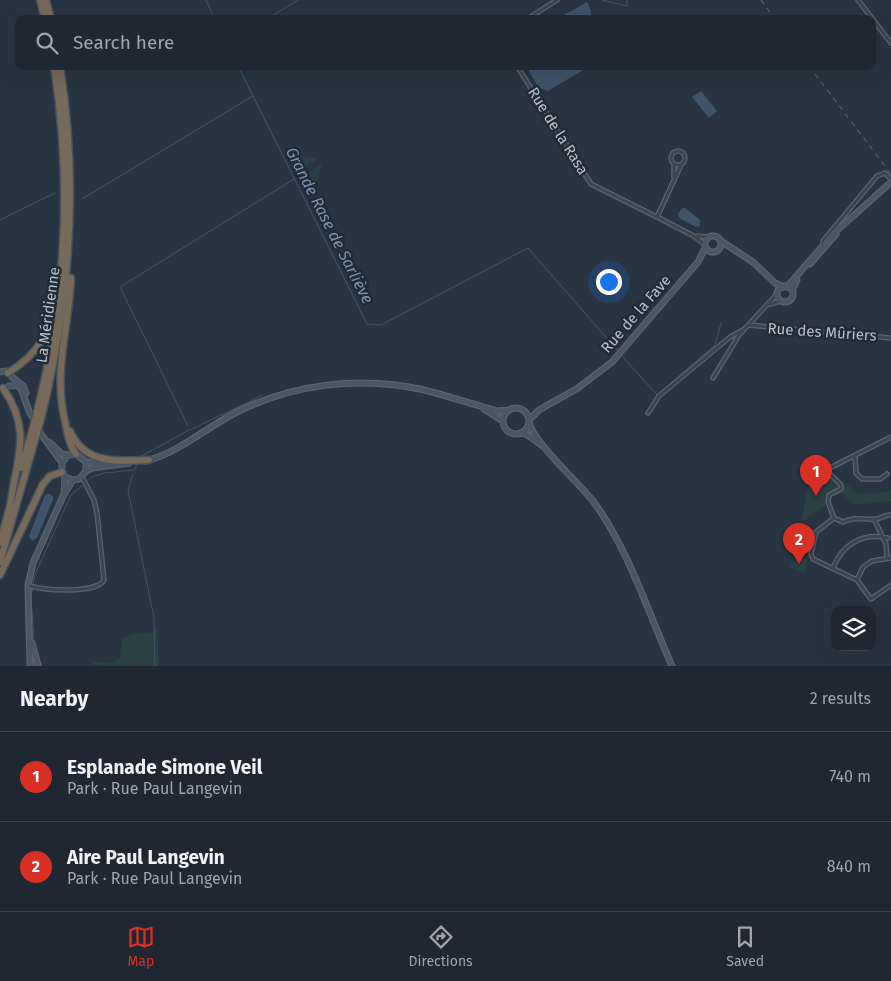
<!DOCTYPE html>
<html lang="en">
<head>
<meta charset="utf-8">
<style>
  :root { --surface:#1e2732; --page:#262f3a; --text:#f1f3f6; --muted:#a1a5ac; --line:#3c444d; --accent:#d93025 }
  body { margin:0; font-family:"Fira Sans",sans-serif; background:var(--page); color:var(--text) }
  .controls { position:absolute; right:15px; bottom:15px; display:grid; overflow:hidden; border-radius:10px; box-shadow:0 5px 20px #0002 }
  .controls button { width:45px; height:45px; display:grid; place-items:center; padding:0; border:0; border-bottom:1px solid var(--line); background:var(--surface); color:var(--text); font:25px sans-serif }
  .you { position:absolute; left:608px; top:281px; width:18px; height:18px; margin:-12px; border:4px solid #fff; border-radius:50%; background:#1a73e8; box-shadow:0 0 0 8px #1a73e833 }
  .badge { display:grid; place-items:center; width:32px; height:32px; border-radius:50%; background:var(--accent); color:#fff; font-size:16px; font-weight:700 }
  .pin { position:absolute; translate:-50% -41px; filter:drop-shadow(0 1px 2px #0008) }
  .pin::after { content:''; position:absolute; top:26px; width:18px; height:15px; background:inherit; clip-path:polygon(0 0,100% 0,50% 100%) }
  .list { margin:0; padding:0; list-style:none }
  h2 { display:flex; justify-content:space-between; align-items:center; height:65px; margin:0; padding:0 20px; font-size:21px }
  h2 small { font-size:16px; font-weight:400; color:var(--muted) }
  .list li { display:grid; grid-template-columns:32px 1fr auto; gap:15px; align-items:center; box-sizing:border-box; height:90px; padding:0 20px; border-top:1px solid var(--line) }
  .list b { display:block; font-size:19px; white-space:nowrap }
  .list p { margin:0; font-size:16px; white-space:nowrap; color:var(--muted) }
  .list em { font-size:16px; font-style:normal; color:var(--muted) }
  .icon { flex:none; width:28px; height:28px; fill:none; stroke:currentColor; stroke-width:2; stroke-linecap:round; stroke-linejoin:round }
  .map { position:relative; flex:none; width:891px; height:666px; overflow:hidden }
  .search { position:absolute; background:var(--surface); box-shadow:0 5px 20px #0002; left:15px; right:15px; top:15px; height:55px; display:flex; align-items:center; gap:12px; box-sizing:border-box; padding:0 18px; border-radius:10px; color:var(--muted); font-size:19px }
  .sheet { height:245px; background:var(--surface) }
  nav { display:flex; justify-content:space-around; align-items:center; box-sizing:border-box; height:70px; border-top:1px solid var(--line); background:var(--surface); font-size:14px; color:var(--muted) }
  nav a { display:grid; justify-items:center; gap:2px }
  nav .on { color:var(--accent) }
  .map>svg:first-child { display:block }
  .green { fill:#2a4143 }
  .water { fill:#3f536a }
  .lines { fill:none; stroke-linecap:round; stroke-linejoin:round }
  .stream { stroke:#3f536a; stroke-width:1 }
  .minor-casing { stroke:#5a646f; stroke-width:5.5 }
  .secondary-casing { stroke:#5a646f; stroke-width:7 }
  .motorway-casing { stroke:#47515c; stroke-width:9 }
  .minor { stroke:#3c4652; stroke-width:3 }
  .secondary { stroke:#4a5664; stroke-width:4.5 }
  .motorway { stroke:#776a5a; stroke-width:6 }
  .rail { stroke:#5f6b78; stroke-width:1; stroke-dasharray:5 5; stroke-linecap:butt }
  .motorway-bridge-casing { stroke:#47515c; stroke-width:9; stroke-linecap:butt }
  .motorway-bridge { stroke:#776a5a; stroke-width:6 }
  .labels { text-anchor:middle; stroke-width:5; stroke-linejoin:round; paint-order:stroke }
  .street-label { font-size:15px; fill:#b9c1cb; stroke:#212b37 }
  .water-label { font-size:16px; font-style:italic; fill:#7b94ac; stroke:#212b37 }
</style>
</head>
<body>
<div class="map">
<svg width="891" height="666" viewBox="0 0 891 666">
  <rect width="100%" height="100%" fill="#283442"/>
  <path class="green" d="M301 156 318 159 295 172 289 161Z
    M322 164 316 184 305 190 299 178Z
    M823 472 838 485V489L827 492 826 505 801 522 810 478Z
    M845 482 858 494 889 492 891 489V501L854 505 842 493Z
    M808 558 804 573 790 567 791 562Z
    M154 625 157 626 159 666H99L87 661 113 663 120 658 122 638 133 634 154 632Z"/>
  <path class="water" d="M587 2 591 11V19H557Z
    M526 66H590L548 91 539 88Z
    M701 91 717 111 709 118 692 97Z
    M682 208H685L700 220V226L696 227 679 218 678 214Z
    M48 493 53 496V500L37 538 32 541 29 536 44 497Z"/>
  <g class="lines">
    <path class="stream" d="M206 0 215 19
      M602 0 627 6V0
      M267 19 298 0
      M238 66 367 324 381 325 528 248 618 351
      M82 199 253 96
      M0 220 55 193
      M622 356 657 395 715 345 721 323
      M188 426 120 287 294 179
      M190 430 263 395
      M138 458 189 430
      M133 474 128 490 154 618 155 666
      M34 638 31 598 35 574 71 495 92 477 104 473 135 470 137 463"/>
    <g class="minor-casing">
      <path id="minor" d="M858 0 891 43
        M527 19 557 0
        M517 66 591 184 657 217
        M671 158a7 7 0 1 1 14 0a7 7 0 1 1-14 0Z
        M674 164V177
        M681 165 657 217 694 236 704 244
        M697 236 708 237
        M823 246V241L877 176 885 173 891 179
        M770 304 781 301
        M749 325 891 338
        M713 378 739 335 777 294
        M648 413 659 396 730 337 743 330
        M891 437 826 470 841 485V489L829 495 828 502 834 518 816 532 811 554 813 559 857 580 871 599 891 585
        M855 456 856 473 862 479H880L887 474
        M834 518 843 522C856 516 863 520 876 519 881 519 885 514 891 515
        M874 519 886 544 887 557
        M833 568C842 545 862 532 888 538
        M857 580 863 567 872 561 891 558
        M28 585C41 591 97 594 104 580L97 513 94 500 82 477"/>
    </g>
    <g class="secondary-casing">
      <path id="secondary" d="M705 244a8 8 0 1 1 16 0a8 8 0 1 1-16 0Z
        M721 241 753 262 775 283 783 287
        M810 264 836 234
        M777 294a8 8 0 1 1 16 0a8 8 0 1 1-16 0Z
        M787 287 833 234 891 182
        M792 291 797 280
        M0 372 6 371 10 374
        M12 377 23 386 26 393
        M9 386 18 385 22 391 29 411 41 434 62 463V472L65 477 73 480 79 479 86 471V462L76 454 68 455 62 463
        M503 421a13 13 0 1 1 26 0a13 13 0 1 1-26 0Z
        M484 409 503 421
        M529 420 539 410 578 388 612 362 698 262 705 248
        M529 421C531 440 579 483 593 501 628 548 648 612 672 666
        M520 433 526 434 541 445
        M49 442 62 454 68 455
        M146 461C180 452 207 427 237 412 293 384 359 376 420 389 446 395 471 404 497 411L509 410
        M86 462 106 464
        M86 471 92 468 129 463
        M65 493 73 480
        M32 643 38 665
        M30 666 28 585 33 563 64 494 65 477"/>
    </g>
    <g class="motorway-casing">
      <path id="motorway" d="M40 0 45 19
        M46 0 51 19
        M71 278C69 330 52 373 66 426 68 436 70 446 76 454
        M8 373C41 352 51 331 56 293
        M3 388C34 433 15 461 10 508
        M37 412C66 298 72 182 54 66
        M42 415C70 300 79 184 60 66
        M70 431C85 465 117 461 149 460
        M21 468 32 431
        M0 542 10 506
        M0 562 37 433
        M0 575 43 484 50 476 62 472"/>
    </g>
    <use href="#minor" class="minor"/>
    <use href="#secondary" class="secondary"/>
    <use href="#motorway" class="motorway"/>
    <path class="rail" d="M761 0 775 19
      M809 66 891 174"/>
    <g class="motorway-bridge-casing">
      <path id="motorway-bridge" d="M32 431 37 412
        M37 433 42 415"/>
    </g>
    <use href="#motorway-bridge" class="motorway-bridge"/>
  </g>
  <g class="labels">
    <g class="street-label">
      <text transform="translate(558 131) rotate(58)" y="5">Rue de la Rasa</text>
      <text transform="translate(636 314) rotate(-49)" y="5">Rue de la Fave</text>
      <text transform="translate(48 315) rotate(-82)" y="5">La Méridienne</text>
      <text transform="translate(822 332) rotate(4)" y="5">Rue des Mûriers</text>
    </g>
    <g class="water-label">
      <text transform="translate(330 225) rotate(63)" y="6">Grande Rase de Sarliève</text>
    </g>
  </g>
</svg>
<div class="controls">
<button><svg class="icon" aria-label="layers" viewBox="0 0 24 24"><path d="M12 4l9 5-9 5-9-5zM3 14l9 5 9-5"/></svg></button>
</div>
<div class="you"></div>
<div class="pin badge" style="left:816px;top:496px">1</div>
<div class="pin badge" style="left:799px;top:564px">2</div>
<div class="search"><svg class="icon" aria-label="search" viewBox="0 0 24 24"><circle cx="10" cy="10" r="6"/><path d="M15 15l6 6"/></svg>Search here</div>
</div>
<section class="sheet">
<h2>Nearby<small>2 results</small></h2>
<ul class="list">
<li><span class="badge">1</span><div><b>Esplanade Simone Veil</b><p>Park · Rue Paul Langevin</p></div><em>740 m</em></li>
<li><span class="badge">2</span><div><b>Aire Paul Langevin</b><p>Park · Rue Paul Langevin</p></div><em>840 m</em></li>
</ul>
</section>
<nav>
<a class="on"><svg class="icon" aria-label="map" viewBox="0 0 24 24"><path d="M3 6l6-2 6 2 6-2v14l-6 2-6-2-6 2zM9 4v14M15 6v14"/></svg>Map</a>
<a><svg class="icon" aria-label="directions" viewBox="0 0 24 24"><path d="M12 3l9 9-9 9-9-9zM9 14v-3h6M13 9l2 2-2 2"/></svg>Directions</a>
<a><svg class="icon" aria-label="saved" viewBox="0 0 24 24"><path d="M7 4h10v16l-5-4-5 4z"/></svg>Saved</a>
</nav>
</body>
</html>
